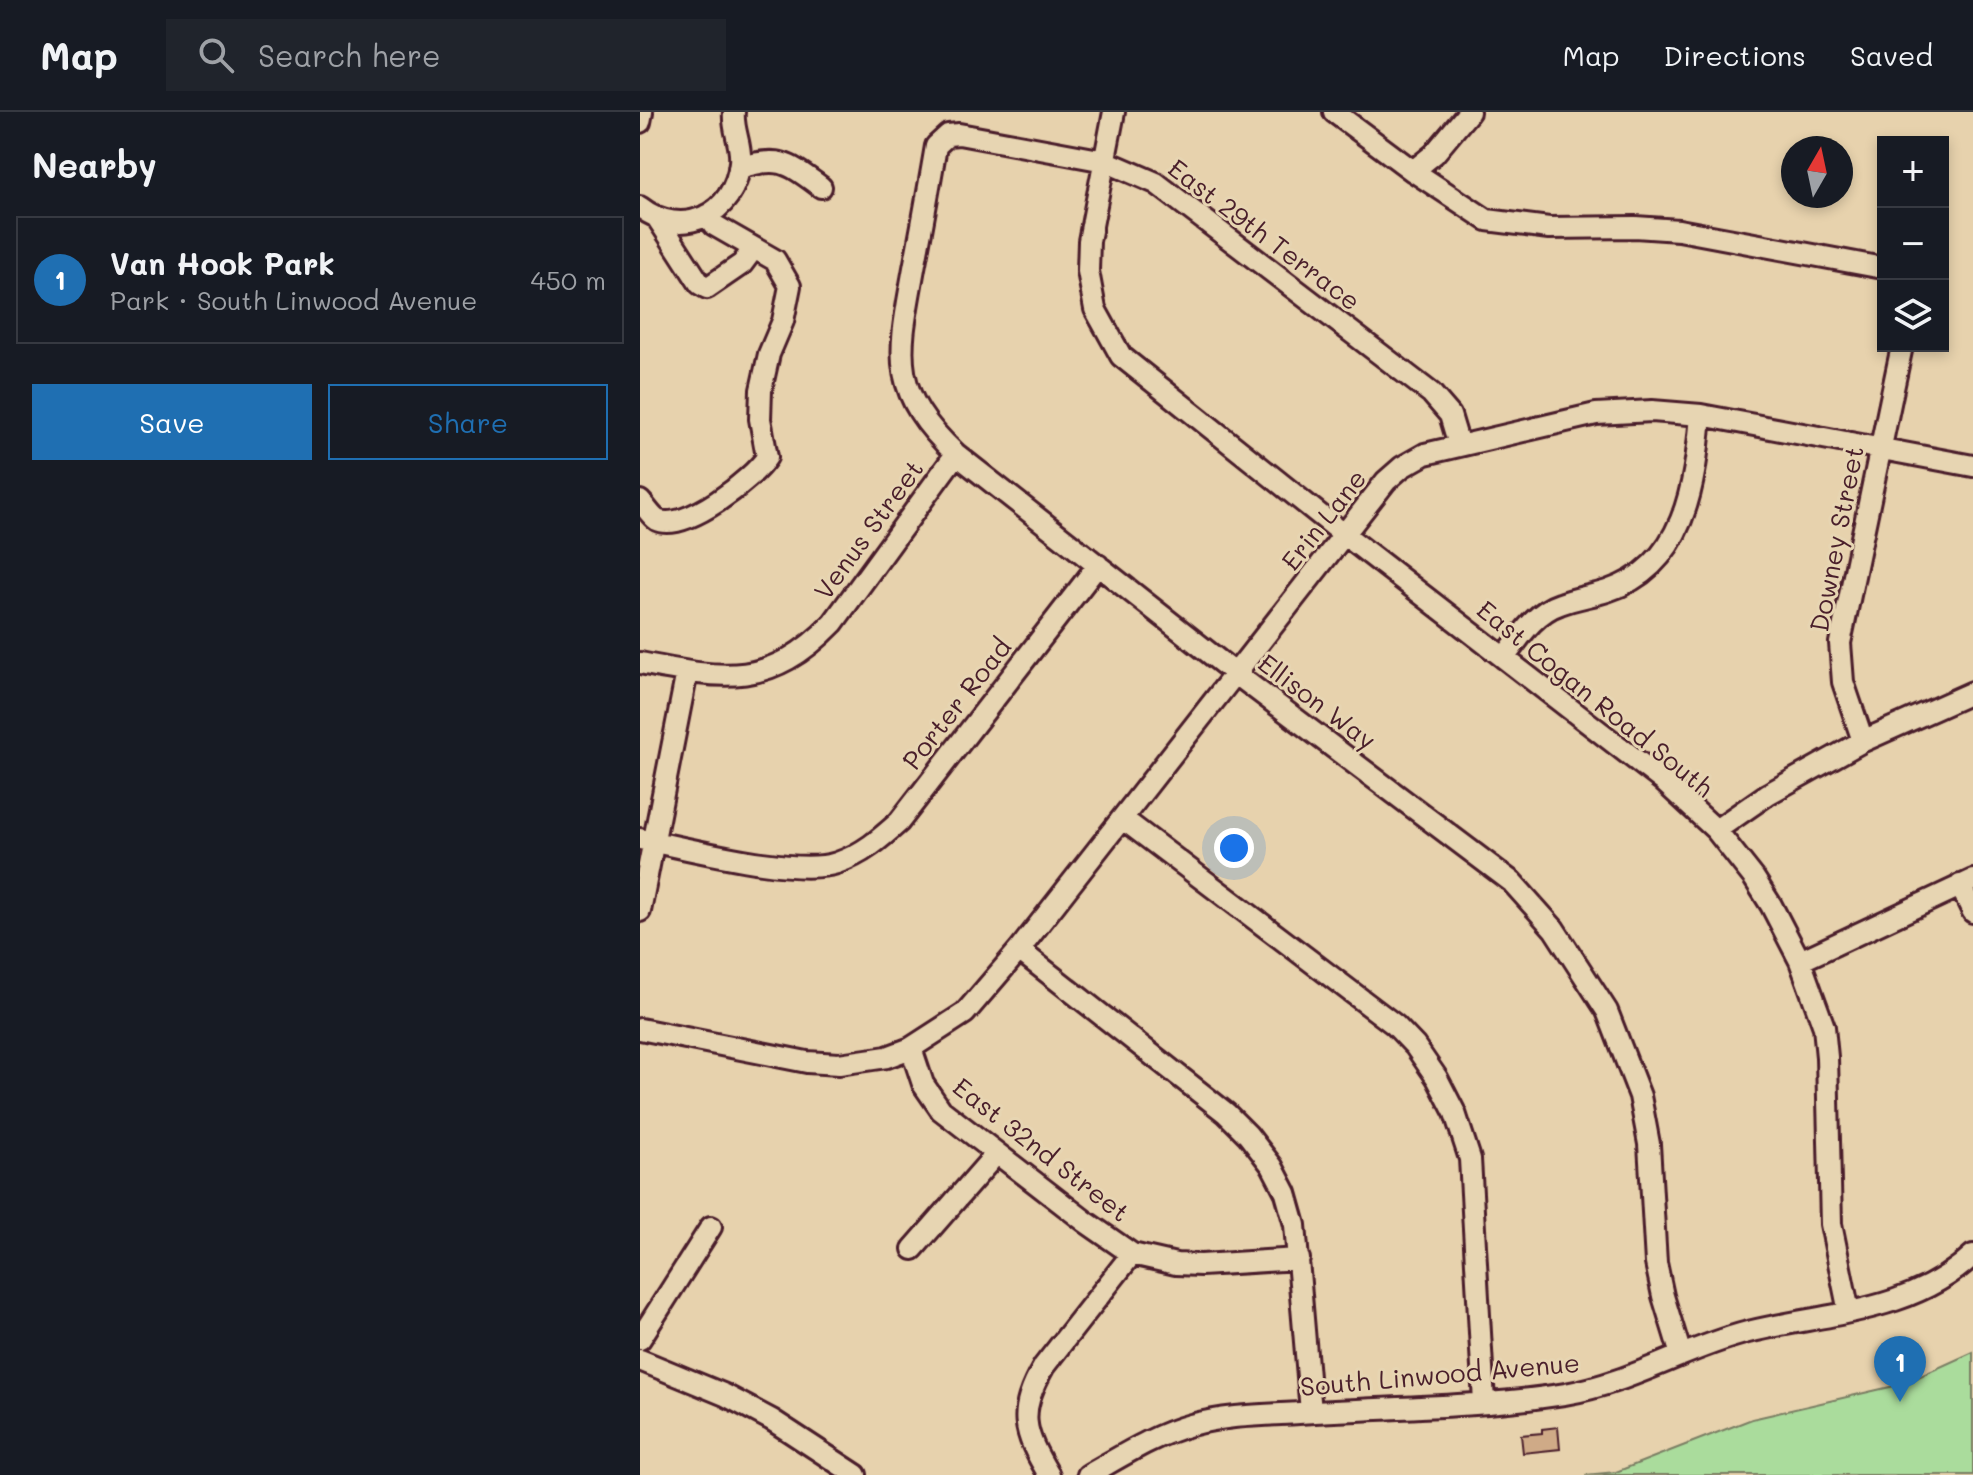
<!DOCTYPE html>
<html lang="en">
<head>
<meta charset="utf-8">
<style>
  :root { --surface:#171b24; --page:#20242c; --text:#f1f3f6; --muted:#9ea1a6; --line:#363941; --accent:#1f6fb2 }
  body { margin:0; font-family:Mali,sans-serif; background:var(--page); color:var(--text) }
  .controls { position:absolute; right:24px; top:24px; display:grid; overflow:hidden; border-radius:0px; box-shadow:0 4px 12px #0003 }
  .controls button { width:72px; height:72px; display:grid; place-items:center; padding:0; border:0; border-bottom:2px solid var(--line); background:var(--surface); color:var(--text); font:40px sans-serif }
  .compass { position:absolute; left:1141px; top:24px; width:72px; height:72px; border-radius:50%; background:var(--surface); box-shadow:0 4px 12px #0003; rotate:9deg }
  .you { position:absolute; left:594px; top:736px; width:28px; height:28px; margin:-20px; border:6px solid #fff; border-radius:50%; background:#1a73e8; box-shadow:0 0 0 12px #1a73e833 }
  .badge { display:grid; place-items:center; width:52px; height:52px; border-radius:50%; background:var(--accent); color:#fff; font-size:26px; font-weight:700 }
  .pin { position:absolute; translate:-50% -66px; filter:drop-shadow(0 2px 4px #0008) }
  .pin::after { content:''; position:absolute; top:42px; width:28px; height:24px; background:inherit; clip-path:polygon(0 0,100% 0,50% 100%) }
  .list { margin:0; padding:0; list-style:none }
  h2 { display:flex; justify-content:space-between; align-items:center; height:104px; margin:0; padding:0 32px; font-size:34px }
  h2 small { font-size:26px; font-weight:400; color:var(--muted) }
  .list li { display:grid; grid-template-columns:52px 1fr auto; gap:24px; align-items:center; box-sizing:border-box; height:128px; margin:0 16px 16px; padding:0 16px; border:2px solid var(--line); border-radius:0px }
  .list b { display:block; font-size:30px; white-space:nowrap }
  .list p { margin:0; font-size:26px; white-space:nowrap; color:var(--muted) }
  .list em { font-size:26px; font-style:normal; color:var(--muted) }
  .actions { display:flex; gap:16px; padding:24px 32px }
  .actions a { flex:1; padding:18px 0; border:2px solid var(--accent); border-radius:0px; text-align:center; font-size:28px; color:var(--accent) }
  .actions .main { background:var(--accent); color:#fff }
  .icon { flex:none; width:44px; height:44px; fill:none; stroke:currentColor; stroke-width:2; stroke-linecap:round; stroke-linejoin:round }
  .map { position:relative; flex:none; width:1333px; height:1363px; overflow:hidden }
  header { display:flex; align-items:center; gap:48px; box-sizing:border-box; height:112px; padding:0 40px; background:var(--surface); border-bottom:2px solid var(--line) }
  header strong { font-size:38px }
  nav { display:flex; gap:44px; margin-inline-start:auto; font-size:28px }
  .search { width:560px; height:72px; background:var(--page); display:flex; align-items:center; gap:20px; box-sizing:border-box; padding:0 28px; border-radius:0px; color:var(--muted); font-size:30px }
  main { display:flex }
  aside { flex:1; background:var(--surface) }
  .map>svg:first-child { display:block }
  .green { fill:#aadc9c; stroke:#7a7e64; stroke-width:2 }
  .building { fill:#cfaa87; stroke:#4a1f2b; stroke-width:2 }
  .lines { fill:none; stroke-linecap:round; stroke-linejoin:round }
  .minor-casing { stroke:#4a1f2b; stroke-width:26 }
  .minor { stroke:#e7d5b2; stroke-width:20 }
  .labels { text-anchor:middle; stroke-width:6; stroke-linejoin:round; paint-order:stroke }
  .street-label { font-size:26px; fill:#4a1f2b; stroke:#e7d5b2 }
</style>
</head>
<body>
<header>
<strong>Map</strong>
<div class="search"><svg class="icon" aria-label="search" viewBox="0 0 24 24"><circle cx="10" cy="10" r="6"/><path d="M15 15l6 6"/></svg>Search here</div>
<nav><a>Map</a><a>Directions</a><a>Saved</a></nav>
</header>
<main>
<aside>
<h2>Nearby<small></small></h2>
<ul class="list">
<li><span class="badge">1</span><div><b>Van Hook Park</b><p>Park · South Linwood Avenue</p></div><em>450 m</em></li>
</ul>
<div class="actions"><a class="main">Save</a><a>Share</a></div>
</aside>
<div class="map">
<svg width="1333" height="1363" viewBox="0 0 1333 1363">
  <rect width="100%" height="100%" fill="#e7d2ad"/>
  <filter id="ink" filterUnits="userSpaceOnUse"><feTurbulence type="fractalNoise" baseFrequency=".0125" numOctaves="2"/><feDisplacementMap in="SourceGraphic" scale="16" xChannelSelector="R" yChannelSelector="G"/><feConvolveMatrix kernelMatrix="1 2 1 2 8 2 1 2 1" color-interpolation-filters="sRGB"/></filter>
  <g filter="url(#ink)">
    <path class="green" d="M1333 1240V1363H945L976 1360 1112 1307 1263 1272Z"/>
    <path class="building" d="M918 1315 920 1337 883 1341 881 1323 902 1321V1317Z"/>
    <g class="lines">
      <g class="minor-casing">
        <path id="minor" d="M474 0 449 129 448 159 455 197 481 244 705 423 1022 668 1076 718 1114 766 1131 793 1160 849 1184 915 1187 945 1191 1112 1209 1200
          M694 0 773 59 847 108 909 116 995 115 1039 118 1243 156
          M0 10 2 0
          M99 56C140 43 148 51 181 75
          M773 59 794 42 829 0
          M0 95C42 128 95 103 100 50 102 33 92 17 94 0
          M18 107 60 172 67 176 102 152 114 136
          M819 333 810 303 791 281 516 71 465 49 319 22 308 23 296 34C289 75 282 115 274 156 259 241 247 277 316 342L596 562 872 770 914 817 967 899 1000 984 1009 1032 1016 1151 1023 1184 1041 1243
          M0 389C5 394 11 404 17 408 45 421 113 367 127 345L120 307 121 278 129 242 143 209 150 174 135 148 74 113 67 103
          M864 546C879 526 895 500 920 492 935 486 952 484 967 479 1045 454 1055 373 1061 303
          M0 551C83 567 129 577 193 511L316 342
          M1223 629 1203 570 1200 531 1262 234
          M483 707 755 913 775 934 797 966 815 1001 830 1047 844 1290
          M1076 718 1128 682 1223 629 1333 580
          M0 727C47 736 156 765 197 751 223 742 240 727 259 710L458 453
          M1320 773 1333 800
          M0 799 47 560
          M379 838 586 1001 608 1023 632 1054 646 1081 655 1113 671 1300
          M1160 849 1333 768
          M0 917 167 950 199 952 247 945 271 936 325 901 379 838 746 369 762 355 785 342 956 302 1012 299 1061 303 1333 354
          M271 936 283 972 301 998 446 1110 492 1142 536 1152 561 1153 659 1147
          M273 1137 356 1042
          M0 1227 71 1115
          M0 1248 85 1283 132 1308 216 1363
          M409 1363C383 1319 377 1301 404 1254L492 1142
          M448 1363C482 1344 514 1323 551 1313 587 1303 623 1303 659 1301 747 1295 838 1296 925 1282 991 1271 1045 1236 1108 1220 1186 1201 1272 1201 1333 1143"/>
      </g>
      <use href="#minor" class="minor"/>
    </g>
  </g>
  <g class="labels">
    <g class="street-label">
      <text transform="translate(624 123) rotate(37)" y="9">East 29th Terrace</text>
      <text transform="translate(684 408) rotate(-52)" y="9">Erin Lane</text>
      <text transform="translate(229 418) rotate(-54)" y="9">Venus Street</text>
      <text transform="translate(1197 427) rotate(-79)" y="9">Downey Street</text>
      <text transform="translate(955 587) rotate(39)" y="9">East Cogan Road South</text>
      <text transform="translate(677 590) rotate(37)" y="9">Ellison Way</text>
      <text transform="translate(317 592) rotate(-52)" y="9">Porter Road</text>
      <text transform="translate(401 1038) rotate(38)" y="9">East 32nd Street</text>
      <text transform="translate(800 1263) rotate(-5)" y="9">South Linwood Avenue</text>
    </g>
  </g>
</svg>
<div class="controls">
<button>+</button>
<button>−</button>
<button><svg class="icon" aria-label="layers" viewBox="0 0 24 24"><path d="M12 4l9 5-9 5-9-5zM3 14l9 5 9-5"/></svg></button>
</div>
<svg class="compass" viewBox="-18 -18 36 36"><path d="M0-13l5 13h-10z" fill="#e53935"/><path d="M0 13l5-13h-10z" fill="#9ea1a6"/></svg>
<div class="you"></div>
<div class="pin badge" style="left:1260px;top:1290px">1</div>
</div>
</main>
</body>
</html>
